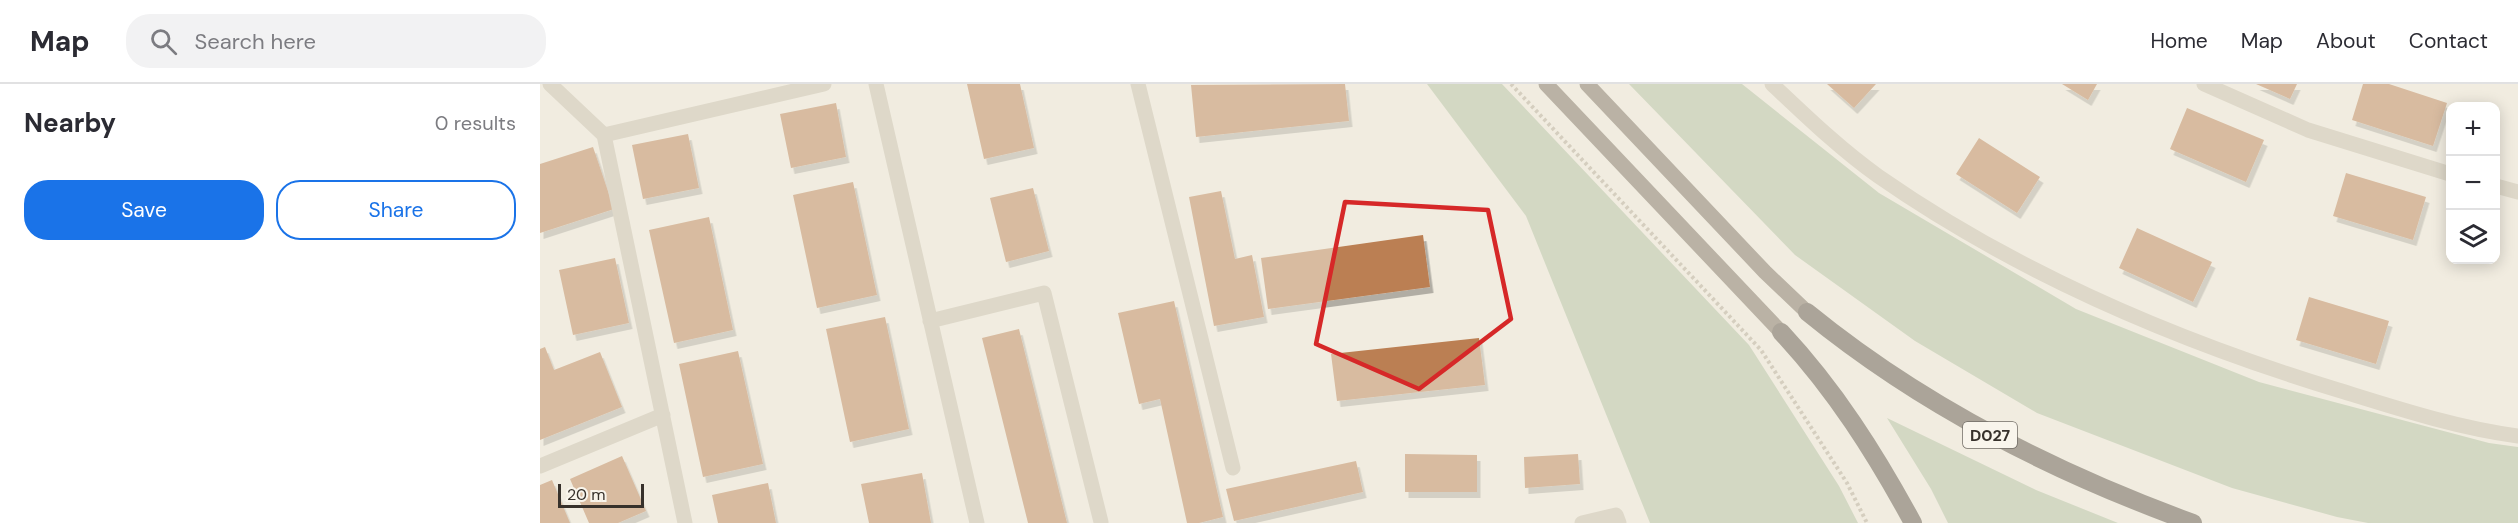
<!DOCTYPE html>
<html lang="en">
<head>
<meta charset="utf-8">
<style>
  :root { --surface:#fff; --page:#f2f2f3; --text:#2b2b33; --muted:#7c7c81; --line:#e1e1e2; --accent:#1a73e8 }
  body { margin:0; font-family:"DM Sans",sans-serif; background:var(--page); color:var(--text) }
  .controls { position:absolute; right:18px; top:18px; display:grid; overflow:hidden; border-radius:12px; box-shadow:0 3px 15px #0003 }
  .controls button { width:54px; height:54px; display:grid; place-items:center; padding:0; border:0; border-bottom:2px solid var(--line); background:var(--surface); color:var(--text); font:30px sans-serif }
  .scale { position:absolute; left:18px; bottom:15px; width:86px; box-sizing:border-box; padding-left:6px; border:3px solid #37312b; border-top:0; font-size:16px; line-height:21px; white-space:nowrap; color:#37312b; -webkit-text-stroke:4px #f9f5ec; paint-order:stroke }
  .list { margin:0; padding:0; list-style:none }
  h2 { display:flex; justify-content:space-between; align-items:center; height:78px; margin:0; padding:0 24px; font-size:26px }
  h2 small { font-size:20px; font-weight:400; color:var(--muted) }
  .actions { display:flex; gap:12px; padding:18px 24px }
  .actions a { flex:1; padding:14px 0; border:2px solid var(--accent); border-radius:24px; text-align:center; font-size:21px; color:var(--accent) }
  .actions .main { background:var(--accent); color:#fff }
  .icon { flex:none; width:33px; height:33px; fill:none; stroke:currentColor; stroke-width:2; stroke-linecap:round; stroke-linejoin:round }
  .map { position:relative; flex:none; width:1978px; height:439px; overflow:hidden }
  header { display:flex; align-items:center; gap:36px; box-sizing:border-box; height:84px; padding:0 30px; background:var(--surface); border-bottom:2px solid var(--line) }
  header strong { font-size:28px }
  nav { display:flex; gap:33px; margin-inline-start:auto; font-size:21px }
  .search { width:420px; height:54px; background:var(--page); display:flex; align-items:center; gap:15px; box-sizing:border-box; padding:0 21px; border-radius:24px; color:var(--muted); font-size:22px }
  main { display:flex }
  aside { flex:1; background:var(--surface) }
  .map>svg:first-child { display:block }
  .green { fill:#b0bfa1 }
  .building { fill:#bb7f53; filter:url(#shadow) }
  .lines { fill:none; stroke-linecap:round; stroke-linejoin:round }
  .path { stroke:#b4a997; stroke-width:4; stroke-dasharray:3 3; stroke-linecap:butt }
  .minor { stroke:#c8bead; stroke-width:15 }
  .major { stroke:#786b5d; stroke-width:15 }
  .highway { stroke:#574d43; stroke-width:18 }
  .marked { fill:none; stroke:#d62828; stroke-width:4.5; stroke-linejoin:round }
  .labels { text-anchor:middle; stroke-width:4.5; stroke-linejoin:round; paint-order:stroke }
  .shield { fill:#f9f5ec; stroke:#716c65; stroke-width:1.5 }
  .shield-label { font-size:16px; font-weight:bold; fill:#37312b }
</style>
</head>
<body>
<header>
<strong>Map</strong>
<div class="search"><svg class="icon" aria-label="search" viewBox="0 0 24 24"><circle cx="10" cy="10" r="6"/><path d="M15 15l6 6"/></svg>Search here</div>
<nav><a>Home</a><a>Map</a><a>About</a><a>Contact</a></nav>
</header>
<main>
<aside>
<h2>Nearby<small>0 results</small></h2>
<ul class="list">
</ul>
<div class="actions"><a class="main">Save</a><a>Share</a></div>
</aside>
<div class="map">
<svg width="1978" height="439" viewBox="0 0 1978 439">
  <defs>
    <filter id="shadow"><feDropShadow dx="3.5" dy="6" stdDeviation="0" flood-color="#0004"/></filter>
  </defs>
  <rect width="100%" height="100%" fill="#f1ece0"/>
  <path class="green" d="M887 0H962L1209 261 1299 402 1318 439H1110L986 132Z
    M1089 0H1202L1339 109 1536 225 1719 298 1949 359 1978 363V439H1828L1797 433 1692 404 1497 329 1375 257 1255 171Z
    M1347 334 1496 406 1578 439H1408L1391 405Z"/>
  <path class="building" d="M427 0H480L494 64 444 75Z
    M805 0 809 37 656 53 651 1Z
    M1287 0H1336L1314 24Z
    M1522 0H1557L1548 16Z
    M1716 0H1757L1750 15Z
    M1823 0H1849L1907 19 1893 62 1812 36Z
    M296 19 306 73 251 84 240 30Z
    M1647 24 1724 56 1706 98 1630 65Z
    M148 50 159 104 103 115 92 61Z
    M1439 54 1500 93 1477 129 1416 90Z
    M53 63 74 125 0 149V80Z
    M1806 89 1886 113 1873 156 1793 132Z
    M313 98 337 211 277 224 253 111Z
    M493 104 509 167 466 178 450 114Z
    M681 107 695 175 712 171 724 233 674 242 649 113Z
    M169 133 193 246 134 259 109 146Z
    M1597 144 1672 178 1653 218 1579 184Z
    M883 151 890 203 728 225 721 174Z
    M75 174 89 239 33 251 19 186Z
    M1769 213 1849 237 1836 280 1756 256Z
    M634 217 683 433 659 439H647L620 315 599 320 578 229Z
    M345 233 369 345 310 358 286 245Z
    M479 245 527 439H488L442 254Z
    M939 254 945 301 797 317 791 270Z
    M5 263 14 286 60 268 82 323 0 356V265Z
    M198 267 223 380 163 393 139 280Z
    M865 370 937 371V408H865Z
    M1038 370 1040 400 985 404 984 373Z
    M82 372 106 427 78 439H49L30 395Z
    M816 377 823 408 694 437 686 405Z
    M382 389 391 439H329L321 400Z
    M12 396 30 439H0V401Z
    M228 399 236 439H178L172 411Z"/>
  <g class="lines">
    <path class="path" d="M971 0 1221 266 1307 399 1327 439"/>
    <path class="minor" d="M10 0 64 51 284 0
      M336 0 437 439
      M598 0 693 384
      M1232 0C1266 32 1300 65 1338 92 1477 189 1637 257 1798 306 1856 324 1917 344 1978 352
      M1664 0 1768 46 1910 90
      M64 51 145 439
      M1956 102 1978 108
      M390 237 504 209 561 438
      M0 382 123 331
      M1042 439 1076 431 1079 439"/>
    <path class="major" d="M1006 0 1241 248
      M1047 0 1225 188 1267 228"/>
    <path class="highway" d="M1267 228C1382 322 1513 388 1653 439
      M1241 248C1295 306 1335 369 1373 439"/>
  </g>
  <path d="M0 0H1978V439H0ZM805 118 948 126 971 235 879 305 776 260Z" fill="#f1ece0" fill-opacity=".55" fill-rule="evenodd"/>
  <path class="marked" d="M805 118 948 126 971 235 879 305 776 260Z"/>
  <g class="labels">
    <rect class="shield" x="1423" y="338" width="54" height="26" rx="4.5"/>
    <g class="shield-label">
      <text x="1450" y="357">D027</text>
    </g>
  </g>
</svg>
<div class="controls">
<button>+</button>
<button>−</button>
<button><svg class="icon" aria-label="layers" viewBox="0 0 24 24"><path d="M12 4l9 5-9 5-9-5zM3 14l9 5 9-5"/></svg></button>
</div>
<div class="scale">20 m</div>
</div>
</main>
</body>
</html>
